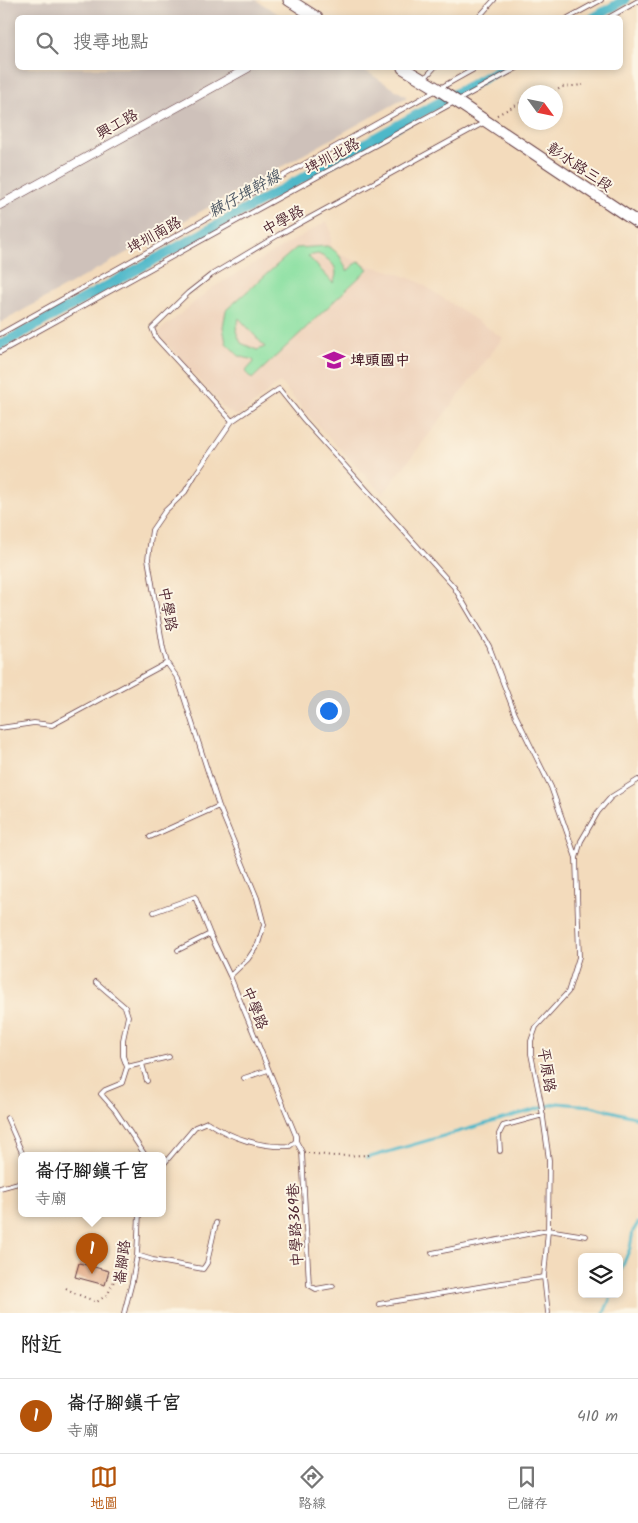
<!DOCTYPE html>
<html lang="zh-TW">
<head>
<meta charset="utf-8">
<style>
  :root { --surface:#fff; --page:#f6f6f6; --text:#222; --muted:#767676; --line:#e0e0e0; --accent:#b45309 }
  body { margin:0; font-family:Kalam,"LXGW WenKai TC",sans-serif; background:var(--page); color:var(--text) }
  .controls { position:absolute; right:15px; bottom:15px; display:grid; overflow:hidden; border-radius:8px; box-shadow:0 2px 8px #0003 }
  .controls button { width:45px; height:45px; display:grid; place-items:center; padding:0; border:0; border-bottom:1px solid var(--line); background:var(--surface); color:var(--text); font:25px sans-serif }
  .compass { position:absolute; left:518px; top:85px; width:45px; height:45px; border-radius:50%; background:var(--surface); box-shadow:0 2px 8px #0003; rotate:123deg }
  .you { position:absolute; left:328px; top:710px; width:18px; height:18px; margin:-12px; border:4px solid #fff; border-radius:50%; background:#1a73e8; box-shadow:0 0 0 8px #1a73e833 }
  .badge { display:grid; place-items:center; width:32px; height:32px; border-radius:50%; background:var(--accent); color:#fff; font-size:16px; font-weight:700 }
  .pin { position:absolute; translate:-50% -41px; filter:drop-shadow(0 1px 2px #0008) }
  .pin::after { content:''; position:absolute; top:26px; width:18px; height:15px; background:inherit; clip-path:polygon(0 0,100% 0,50% 100%) }
  .popup { position:absolute; left:18px; top:1152px; width:148px; height:65px; box-sizing:border-box; display:grid; place-content:center; border-radius:8px; background:var(--surface); filter:drop-shadow(0 1px 4px #0005); font-size:16px; white-space:nowrap; color:var(--muted) }
  .popup b { font-size:19px; color:var(--text) }
  .popup::after { content:''; position:absolute; left:50%; top:100%; margin-left:-10px; border:10px solid transparent; border-top-color:var(--surface) }
  .list { margin:0; padding:0; list-style:none }
  h2 { display:flex; justify-content:space-between; align-items:center; height:65px; margin:0; padding:0 20px; font-size:21px }
  h2 small { font-size:16px; font-weight:400; color:var(--muted) }
  .list li { display:grid; grid-template-columns:32px 1fr auto; gap:15px; align-items:center; box-sizing:border-box; height:75px; padding:0 20px; border-top:1px solid var(--line) }
  .list b { display:block; font-size:19px; white-space:nowrap }
  .list p { margin:0; font-size:16px; white-space:nowrap; color:var(--muted) }
  .list em { font-size:16px; font-style:normal; color:var(--muted) }
  .icon { flex:none; width:28px; height:28px; fill:none; stroke:currentColor; stroke-width:2; stroke-linecap:round; stroke-linejoin:round }
  .map { position:relative; flex:none; width:638px; height:1313px; overflow:hidden }
  .search { position:absolute; background:var(--surface); box-shadow:0 2px 8px #0003; left:15px; right:15px; top:15px; height:55px; display:flex; align-items:center; gap:12px; box-sizing:border-box; padding:0 18px; border-radius:8px; color:var(--muted); font-size:19px }
  .sheet { height:140px; background:var(--surface) }
  nav { display:flex; justify-content:space-around; align-items:center; box-sizing:border-box; height:70px; border-top:1px solid var(--line); background:var(--surface); font-size:14px; color:var(--muted) }
  nav a { display:grid; justify-items:center; gap:2px }
  nav .on { color:var(--accent) }
  .map>svg:first-child { display:block }
  .built { fill:#eed1ba }
  .industrial { fill:#cec1ba }
  .green { fill:#8be0a2; stroke:#6a8066; fill-rule:evenodd }
  .lines { fill:none; stroke-linecap:round; stroke-linejoin:round }
  .stream { stroke:#4db8c9; stroke-width:3 }
  .canal { stroke:#4db8c9; stroke-width:10 }
  .building { fill:#dd9d76 }
  .lane-casing { stroke:#633b41; stroke-width:5.5 }
  .street-casing { stroke:#633b41; stroke-width:9 }
  .secondary-casing { stroke:#633b41; stroke-width:13 }
  .path { stroke:#633b41; stroke-width:2; stroke-dasharray:1 4; stroke-linecap:butt }
  .lane { stroke:#fff; stroke-width:4 }
  .street { stroke:#fff; stroke-width:8 }
  .secondary { stroke:#fff; stroke-width:11 }
  .labels { text-anchor:middle; stroke-width:4; stroke-linejoin:round; paint-order:stroke }
  .street-label { font-size:15px; fill:#4a1f2b; stroke:#fcf5e5 }
  .poi-label { font-size:15px; font-weight:bold; fill:#4a1f2b; stroke:#fcf5e5; text-anchor:start }
  .water-label { font-size:16px; font-style:italic; fill:#4b5562; stroke:#fcf5e5 }
</style>
</head>
<body>
<div class="map">
<svg width="638" height="1313" viewBox="0 0 638 1313">
  <rect width="100%" height="100%" fill="#fcf5e5"/>
  <filter id="ink" filterUnits="userSpaceOnUse"><feTurbulence type="fractalNoise" baseFrequency=".02" numOctaves="2"/><feDisplacementMap in="SourceGraphic" scale="10" xChannelSelector="R" yChannelSelector="G"/><feConvolveMatrix kernelMatrix="1 2 1 2 8 2 1 2 1" color-interpolation-filters="sRGB"/></filter>
  <filter id="wash" filterUnits="userSpaceOnUse"><feTurbulence type="fractalNoise" baseFrequency=".0096" numOctaves="4" result="noise"/><feDisplacementMap in="SourceGraphic" scale="20" xChannelSelector="R" yChannelSelector="G"/><feGaussianBlur stdDeviation="1.12" result="paint"/><feColorMatrix in="noise" values="0 0 0 0 0 0 0 0 0 0 0 0 0 0 0 0 0 1.4 0 .05"/><feComposite in="paint" operator="in"/></filter>
  <g filter="url(#wash)">
    <rect width="100%" height="100%" fill="#f3dbbc"/>
    <path class="built" d="M327 221 331 232V251L370 266 394 272 419 282 503 338 383 494 307 414 280 382 245 411 239 415H234L224 408 157 333 212 288Z"/>
    <path class="industrial" d="M0 0H256L283 17 18 18V68H361L407 97 0 323Z"/>
    <path class="green" d="M327 246C340 252 342 260 347 271L359 261 368 269 252 379 245 372 254 362 253 360 239 356 226 343 223 327 226 310 296 248ZM318 254C331 260 341 268 333 283L308 256ZM239 318 265 347 257 350 241 343 236 331Z"/>
    <g class="lines">
      <path class="stream" d="M367 1158 558 1103 591 1106 638 1118
        M619 1275 630 1248 633 1231 638 1223
        M604 1313 612 1294"/>
      <path class="canal" d="M593 18 625 0
        M0 345 502 68"/>
    </g>
    <g id="blocks">
      <path class="building" d="M79 1263 109 1271 105 1285 75 1277Z"/>
    </g>
  </g>
  <g filter="url(#ink)">
    <use href="#blocks" fill-opacity="0" stroke="#633b41" stroke-width="1"/>
    <g class="lines">
      <g class="lane-casing">
        <path id="lane" d="M478 18 494 0
          M568 18 601 0
          M608 18 638 1
          M424 79 434 68
          M0 334 476 68
          M0 352 260 208 517 68
          M232 421 279 389 304 420 454 587 489 646 515 714 551 787 576 858
          M0 728 34 723 52 725 167 663
          M150 837 219 806
          M154 912 195 897 210 934 230 976
          M178 950 210 934
          M96 982 125 1007 128 1016 123 1040V1056L127 1067 122 1083 105 1090 101 1094 115 1110 145 1155
          M142 1064 147 1081
          M127 1067 169 1057
          M244 1078 268 1070
          M7 1118 23 1155
          M296 1141 302 1152 309 1285 316 1289 333 1286
          M500 1151 499 1134 503 1126 543 1115
          M162 1166 195 1127 207 1122C231 1138 261 1148 290 1146L296 1141V1136L230 976 248 959 258 944 264 925 257 898 219 806 178 679 167 663 163 648 148 559 152 530 165 511 185 492 195 475 232 421 156 338 152 328 188 293 211 275 280 234 485 122
          M0 1188 22 1182
          M432 1253 548 1230 586 1236
          M137 1255 153 1260 203 1269 207 1263 216 1223
          M379 1304 502 1283 544 1277
          M124 1313 132 1282 137 1255 139 1213
          M548 1313 544 1277 548 1230 549 1160 541 1103 531 1054V1041L536 1027 568 992 579 957 576 858 581 841 598 812 611 797 638 780"/>
      </g>
      <g class="street-casing">
        <path id="street" d="M0 205 248 68"/>
      </g>
      <g class="secondary-casing">
        <path id="secondary" d="M289 0 317 18
          M403 68 438 89 638 223"/>
      </g>
      <path class="path" d="M554 92 562 87 583 85
        M497 115 526 100
        M308 1153 334 1156 370 1155
        M66 1288 74 1293 97 1302 108 1294 115 1279 125 1280"/>
      <use href="#lane" class="lane"/>
      <use href="#street" class="street"/>
      <use href="#secondary" class="secondary"/>
    </g>
  </g>
  <defs>
    <g id="school-bare" transform="scale(1.725)"><path d="M0-5L7-2L0 1L-7-2ZM-4 1L0 2.5L4 1V4Q0 6-4 4Z" fill="#b5179e" stroke="#fcf5e5" stroke-width="2.5" paint-order="stroke"/></g>
  </defs>
  <g fill-rule="evenodd">
    <use href="#school-bare" x="334" y="360"/>
  </g>
  <g class="labels">
    <g class="street-label">
      <text transform="translate(117 124) rotate(-29)" y="5">興工路</text>
      <text transform="translate(332 156) rotate(-28)" y="5">埤圳北路</text>
      <text transform="translate(580 167) rotate(34)" y="5">彰水路三段</text>
      <text transform="translate(283 220) rotate(-29)" y="5">中學路</text>
      <text transform="translate(154 235) rotate(-29)" y="5">埤圳南路</text>
      <text transform="translate(168 609) rotate(80)" y="5">中學路</text>
      <text transform="translate(255 1008) rotate(68)" y="5">中學路</text>
      <text transform="translate(547 1070) rotate(81)" y="5">平原路</text>
      <text transform="translate(295 1225) rotate(-93)" y="5">中學路369巷</text>
      <text transform="translate(122 1262) rotate(-83)" y="5">崙腳路</text>
    </g>
    <g class="poi-label">
      <text x="350" y="365">埤頭國中</text>
    </g>
    <g class="water-label">
      <text transform="translate(244 193) rotate(-29)" y="6">棘仔埤幹線</text>
    </g>
  </g>
</svg>
<div class="controls">
<button><svg class="icon" aria-label="layers" viewBox="0 0 24 24"><path d="M12 4l9 5-9 5-9-5zM3 14l9 5 9-5"/></svg></button>
</div>
<svg class="compass" viewBox="-18 -18 36 36"><path d="M0-13l5 13h-10z" fill="#e53935"/><path d="M0 13l5-13h-10z" fill="#767676"/></svg>
<div class="you"></div>
<div class="pin badge" style="left:92px;top:1274px">1</div>
<div class="popup"><b>崙仔腳鎮千宮</b>寺廟</div>
<div class="search"><svg class="icon" aria-label="search" viewBox="0 0 24 24"><circle cx="10" cy="10" r="6"/><path d="M15 15l6 6"/></svg>搜尋地點</div>
</div>
<section class="sheet">
<h2>附近<small></small></h2>
<ul class="list">
<li><span class="badge">1</span><div><b>崙仔腳鎮千宮</b><p>寺廟</p></div><em>410 m</em></li>
</ul>
</section>
<nav>
<a class="on"><svg class="icon" aria-label="map" viewBox="0 0 24 24"><path d="M3 6l6-2 6 2 6-2v14l-6 2-6-2-6 2zM9 4v14M15 6v14"/></svg>地圖</a>
<a><svg class="icon" aria-label="directions" viewBox="0 0 24 24"><path d="M12 3l9 9-9 9-9-9zM9 14v-3h6M13 9l2 2-2 2"/></svg>路線</a>
<a><svg class="icon" aria-label="saved" viewBox="0 0 24 24"><path d="M7 4h10v16l-5-4-5 4z"/></svg>已儲存</a>
</nav>
</body>
</html>
